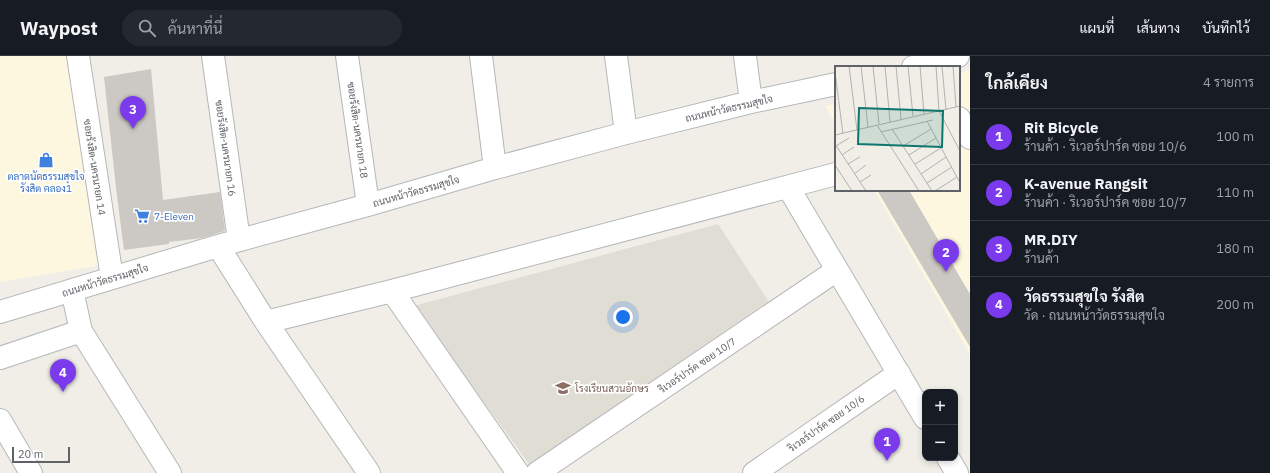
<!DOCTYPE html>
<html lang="th">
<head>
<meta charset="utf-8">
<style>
  :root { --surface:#171b24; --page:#242831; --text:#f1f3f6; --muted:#9ea1a6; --line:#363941; --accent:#7c3aed }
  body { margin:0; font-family:"IBM Plex Sans",Sarabun,sans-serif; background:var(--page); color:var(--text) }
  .controls { position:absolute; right:12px; bottom:12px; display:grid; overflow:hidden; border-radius:8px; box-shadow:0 2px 6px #0003 }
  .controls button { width:36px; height:36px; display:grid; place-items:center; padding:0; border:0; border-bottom:1px solid var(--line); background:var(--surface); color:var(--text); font:20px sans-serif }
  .scale { position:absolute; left:12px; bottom:10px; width:58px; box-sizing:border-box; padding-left:4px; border:2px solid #5f6267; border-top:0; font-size:11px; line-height:14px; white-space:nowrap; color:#5f6267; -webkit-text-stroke:3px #fff; paint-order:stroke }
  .you { position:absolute; left:623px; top:261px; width:14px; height:14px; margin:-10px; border:3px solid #fff; border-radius:50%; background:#1a73e8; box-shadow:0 0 0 6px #1a73e833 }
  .badge { display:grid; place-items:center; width:26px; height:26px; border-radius:50%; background:var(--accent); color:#fff; font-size:13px; font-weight:700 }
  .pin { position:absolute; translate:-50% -33px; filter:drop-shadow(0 1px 2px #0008) }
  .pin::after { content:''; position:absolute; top:21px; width:14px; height:12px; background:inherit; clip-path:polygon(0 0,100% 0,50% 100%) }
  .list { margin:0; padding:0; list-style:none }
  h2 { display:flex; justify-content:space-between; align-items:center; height:52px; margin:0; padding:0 16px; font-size:17px }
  h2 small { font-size:13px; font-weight:400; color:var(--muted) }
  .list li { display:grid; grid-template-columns:26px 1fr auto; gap:12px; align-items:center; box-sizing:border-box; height:56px; padding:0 16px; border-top:1px solid var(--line) }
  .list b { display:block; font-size:15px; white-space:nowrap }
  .list p { margin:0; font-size:13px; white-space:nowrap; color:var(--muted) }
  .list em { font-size:13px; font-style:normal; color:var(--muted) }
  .icon { flex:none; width:22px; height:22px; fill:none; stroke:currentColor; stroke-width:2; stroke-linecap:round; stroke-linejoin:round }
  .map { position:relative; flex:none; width:970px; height:417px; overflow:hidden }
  header { display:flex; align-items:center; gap:24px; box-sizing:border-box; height:56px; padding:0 20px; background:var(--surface); border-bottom:1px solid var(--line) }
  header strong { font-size:19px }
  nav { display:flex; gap:22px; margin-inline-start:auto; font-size:14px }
  .search { width:280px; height:36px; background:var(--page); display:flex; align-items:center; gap:10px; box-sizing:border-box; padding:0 14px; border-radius:22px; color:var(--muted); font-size:15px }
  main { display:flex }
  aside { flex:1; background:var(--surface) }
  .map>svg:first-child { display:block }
  .commercial { fill:#fdf7e0 }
  .education { fill:#e0ddd5 }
  .building { fill:#ccc9c4 }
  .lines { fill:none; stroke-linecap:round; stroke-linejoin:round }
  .minor-casing { stroke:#b4b7bb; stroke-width:24 }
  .minor { stroke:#fff; stroke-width:22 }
  .labels { text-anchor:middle; stroke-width:3.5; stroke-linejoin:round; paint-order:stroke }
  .street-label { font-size:10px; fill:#5f6267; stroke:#fff }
  .shop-label { font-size:10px; fill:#366cbe; stroke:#fff }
  .education-label { font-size:10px; fill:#785e54; stroke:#fff; text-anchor:start }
  .inset-road { fill:none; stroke:#b2b2b0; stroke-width:1 }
  .view { fill:#0f766e; fill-opacity:0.15; stroke:#0f766e; stroke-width:2 }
  .inset-edge { fill:none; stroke:#5f6267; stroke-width:2 }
</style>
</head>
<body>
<header>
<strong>Waypost</strong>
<div class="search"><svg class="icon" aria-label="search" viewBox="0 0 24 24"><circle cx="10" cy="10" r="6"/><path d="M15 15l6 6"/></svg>ค้นหาที่นี่</div>
<nav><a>แผนที่</a><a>เส้นทาง</a><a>บันทึกไว้</a></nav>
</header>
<main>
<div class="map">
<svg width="970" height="417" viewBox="0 0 970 417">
  <rect width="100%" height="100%" fill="#f0eee7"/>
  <path class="commercial" d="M0 0H76L107 208 0 226Z
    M970 14V298L874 134H959V17Z
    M836 48V69L825 50Z"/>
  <path class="education" d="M718 168 771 249 534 415 414 250Z"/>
  <path class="building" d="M151 13 163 144 220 136 225 175 202 182 169 186V188L124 194 116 132 104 21Z
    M877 134H909L954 211 970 238V291Z"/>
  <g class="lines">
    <g class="minor-casing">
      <path id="minor" d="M78 0 112 222
        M213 0 239 184
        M347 0 368 149
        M481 0 495 112
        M616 0 626 77
        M745 0 751 46
        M913 11 958 0
        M959 62 970 82
        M788 131 925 362
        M218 190 266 266 369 417
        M72 234 81 275 170 417
        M392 235 518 417
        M0 256 218 190 368 149 495 112 626 77 751 46 836 28
        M266 266 392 235 836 118
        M0 302 81 275
        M0 364 31 417
        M948 402 957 417
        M537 417 837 214
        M754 417 899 317"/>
    </g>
    <use href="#minor" class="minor"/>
  </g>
  <defs>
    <g id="shop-bare" transform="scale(1.2)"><path d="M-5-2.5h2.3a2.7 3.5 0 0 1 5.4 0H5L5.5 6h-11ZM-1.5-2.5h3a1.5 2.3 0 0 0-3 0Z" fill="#3f7fe0" stroke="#fff" stroke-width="2.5" paint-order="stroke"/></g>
    <g id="supermarket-bare" transform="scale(1.2)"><path d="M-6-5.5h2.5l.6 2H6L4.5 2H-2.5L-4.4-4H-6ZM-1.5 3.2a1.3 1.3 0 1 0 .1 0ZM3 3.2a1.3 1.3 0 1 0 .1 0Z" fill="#3f7fe0" stroke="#fff" stroke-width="2.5" paint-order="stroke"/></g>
    <g id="school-bare" transform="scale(1.2)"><path d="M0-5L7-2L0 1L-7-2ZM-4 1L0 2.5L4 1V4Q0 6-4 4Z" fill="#8d6e63" stroke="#fff" stroke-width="2.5" paint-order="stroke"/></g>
  </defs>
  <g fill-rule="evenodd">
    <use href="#shop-bare" x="46" y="104"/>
    <use href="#supermarket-bare" x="142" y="160"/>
    <use href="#school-bare" x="563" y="332"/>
  </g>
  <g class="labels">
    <g class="street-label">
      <text transform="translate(729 52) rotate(-13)" y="4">ถนนหน้าวัดธรรมสุขใจ</text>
      <text transform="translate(358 74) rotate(82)" y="4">ซอยรังสิต-นครนายก 18</text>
      <text transform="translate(226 92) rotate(82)" y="4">ซอยรังสิต-นครนายก 16</text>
      <text transform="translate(95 111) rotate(81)" y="4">ซอยรังสิต-นครนายก 14</text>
      <text transform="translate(416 135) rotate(-16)" y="4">ถนนหน้าวัดธรรมสุขใจ</text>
      <text transform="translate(105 224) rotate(-17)" y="4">ถนนหน้าวัดธรรมสุขใจ</text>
      <text transform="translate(697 309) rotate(-34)" y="4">ริเวอร์ปาร์ค ซอย 10/7</text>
      <text transform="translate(826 367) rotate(-35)" y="4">ริเวอร์ปาร์ค ซอย 10/6</text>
    </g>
    <g class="shop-label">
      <text x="46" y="124">ตลาดนัดธรรมสุขใจ<tspan x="46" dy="12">รังสิต คลอง1</tspan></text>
      <text x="154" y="164" text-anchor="start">7-Eleven</text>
    </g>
    <g class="education-label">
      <text x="575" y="336">โรงเรียนสวนอักษร</text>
    </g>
  </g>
  <g transform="translate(835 10)">
    <rect width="125" height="125" fill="#f0eee7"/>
    <path class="inset-road" d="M14 0 22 64M26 0 33 61M38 0 44 58M50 0 55 56M61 0 66 53M73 0 78 50M85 0 89 48M101 0 104 45 125 85M107 0 111 44M113 1 118 0 121 41M0 6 8 68M92 55 125 117M42 59 84 125M57 63 97 125M46 66 98 54M0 69 125 40M0 78 31 125M1 80 14 72M68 80 96 63M7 89 19 81M74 89 101 72M13 98 25 91M80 98 106 82M0 99 17 125M19 108 31 99M86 108 111 91M25 116 36 109M92 117 117 101M28 125H44M100 125 122 111"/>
    <path class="view" d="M24 42 108 45 107 81 23 78Z"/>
    <rect width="125" height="125" class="inset-edge"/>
  </g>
</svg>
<div class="controls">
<button>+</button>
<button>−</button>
</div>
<div class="scale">20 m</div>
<div class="you"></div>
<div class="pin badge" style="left:887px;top:405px">1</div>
<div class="pin badge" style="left:946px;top:216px">2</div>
<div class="pin badge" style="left:133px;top:73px">3</div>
<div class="pin badge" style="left:63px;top:336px">4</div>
</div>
<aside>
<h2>ใกล้เคียง<small>4 รายการ</small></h2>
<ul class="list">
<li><span class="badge">1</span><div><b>Rit Bicycle</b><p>ร้านค้า · ริเวอร์ปาร์ค ซอย 10/6</p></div><em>100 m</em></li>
<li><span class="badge">2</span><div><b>K-avenue Rangsit</b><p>ร้านค้า · ริเวอร์ปาร์ค ซอย 10/7</p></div><em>110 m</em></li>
<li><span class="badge">3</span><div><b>MR.DIY</b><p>ร้านค้า</p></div><em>180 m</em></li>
<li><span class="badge">4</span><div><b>วัดธรรมสุขใจ รังสิต</b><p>วัด · ถนนหน้าวัดธรรมสุขใจ</p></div><em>200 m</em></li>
</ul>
</aside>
</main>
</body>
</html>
